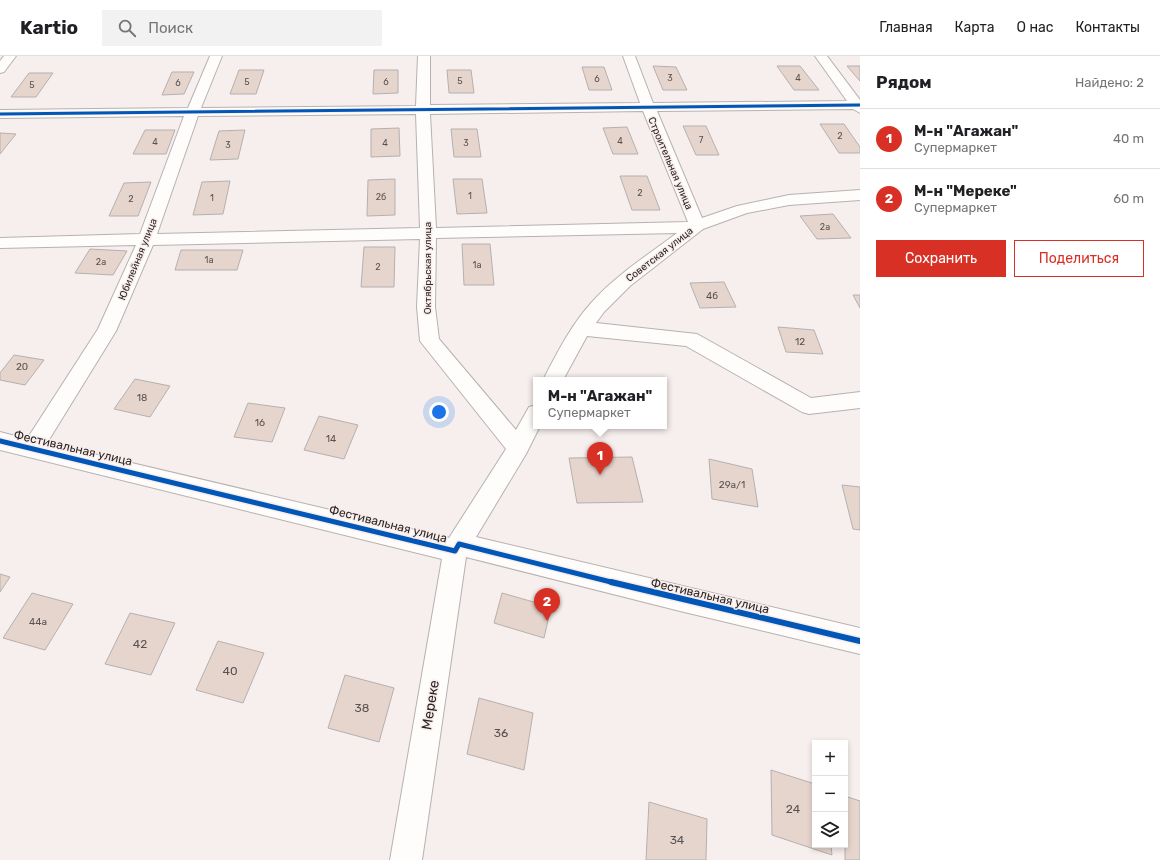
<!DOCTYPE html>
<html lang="ru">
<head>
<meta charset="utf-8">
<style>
  :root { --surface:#fff; --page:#f2f2f2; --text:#202124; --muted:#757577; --line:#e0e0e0; --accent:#d93025 }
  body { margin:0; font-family:Rubik,sans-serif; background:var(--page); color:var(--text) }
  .controls { position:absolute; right:12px; bottom:12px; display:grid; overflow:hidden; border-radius:0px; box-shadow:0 2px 6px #0003 }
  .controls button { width:36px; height:36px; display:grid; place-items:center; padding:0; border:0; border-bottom:1px solid var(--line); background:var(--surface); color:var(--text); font:20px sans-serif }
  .you { position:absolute; left:439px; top:356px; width:14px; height:14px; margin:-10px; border:3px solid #fff; border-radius:50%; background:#1a73e8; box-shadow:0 0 0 6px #1a73e833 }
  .badge { display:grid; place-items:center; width:26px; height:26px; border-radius:50%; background:var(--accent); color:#fff; font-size:13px; font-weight:700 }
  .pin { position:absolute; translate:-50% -33px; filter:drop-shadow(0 1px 2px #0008) }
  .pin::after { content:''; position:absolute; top:21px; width:14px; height:12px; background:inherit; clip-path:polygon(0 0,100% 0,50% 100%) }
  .popup { position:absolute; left:533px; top:321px; width:134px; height:52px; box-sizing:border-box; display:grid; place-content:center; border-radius:0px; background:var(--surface); filter:drop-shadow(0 1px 3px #0005); font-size:13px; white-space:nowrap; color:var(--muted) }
  .popup b { font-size:15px; color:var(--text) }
  .popup::after { content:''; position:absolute; left:50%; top:100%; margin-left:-8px; border:8px solid transparent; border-top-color:var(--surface) }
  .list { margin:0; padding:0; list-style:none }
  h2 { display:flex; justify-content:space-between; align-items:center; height:52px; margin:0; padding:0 16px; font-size:17px }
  h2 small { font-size:13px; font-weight:400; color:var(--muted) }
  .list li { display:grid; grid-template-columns:26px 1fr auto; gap:12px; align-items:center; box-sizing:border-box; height:60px; padding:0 16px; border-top:1px solid var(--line) }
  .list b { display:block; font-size:15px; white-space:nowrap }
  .list p { margin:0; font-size:13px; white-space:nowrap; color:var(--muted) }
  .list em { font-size:13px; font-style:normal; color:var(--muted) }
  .actions { display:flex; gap:8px; padding:12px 16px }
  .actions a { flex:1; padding:9px 0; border:1px solid var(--accent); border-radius:0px; text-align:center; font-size:14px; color:var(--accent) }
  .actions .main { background:var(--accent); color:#fff }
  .icon { flex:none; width:22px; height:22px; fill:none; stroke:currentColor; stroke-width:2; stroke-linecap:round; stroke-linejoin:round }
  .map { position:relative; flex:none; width:860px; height:804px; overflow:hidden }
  header { display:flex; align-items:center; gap:24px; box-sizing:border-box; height:56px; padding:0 20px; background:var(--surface); border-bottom:1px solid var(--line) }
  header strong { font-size:19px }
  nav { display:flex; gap:22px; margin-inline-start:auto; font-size:14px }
  .search { width:280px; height:36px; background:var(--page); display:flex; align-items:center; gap:10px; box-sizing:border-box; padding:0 14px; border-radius:0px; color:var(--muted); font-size:15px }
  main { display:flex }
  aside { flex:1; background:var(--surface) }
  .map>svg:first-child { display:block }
  .building { fill:#e6d5cd; stroke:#b5b0af }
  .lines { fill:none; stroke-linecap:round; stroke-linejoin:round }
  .minor-casing { stroke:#b7b1b1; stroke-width:2 }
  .minor { fill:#fefdfc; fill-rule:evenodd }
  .cycleway-far2-casing { stroke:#f9edeb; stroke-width:4.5 }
  .cycleway-far1-casing { stroke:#f9edeb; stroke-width:8 }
  .cycleway-casing { stroke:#f9edeb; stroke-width:9 }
  .cycleway-far2 { stroke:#0057b8; stroke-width:3 }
  .cycleway-far1 { stroke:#0057b8; stroke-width:5 }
  .cycleway { stroke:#0057b8; stroke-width:6 }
  .labels { text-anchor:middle; stroke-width:3; stroke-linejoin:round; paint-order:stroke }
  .far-number-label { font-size:9px; fill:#595250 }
  .far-street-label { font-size:10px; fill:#2a2626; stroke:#f9edeb }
  .number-label { font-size:10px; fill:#595250 }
  .street-label { font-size:12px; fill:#2a2626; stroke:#f9edeb }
  .near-number-label { font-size:12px; fill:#595250 }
  .near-street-label { font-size:14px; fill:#2a2626; stroke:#f9edeb }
</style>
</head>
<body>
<header>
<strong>Kartio</strong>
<div class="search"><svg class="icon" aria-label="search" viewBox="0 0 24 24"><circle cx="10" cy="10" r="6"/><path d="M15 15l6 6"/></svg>Поиск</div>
<nav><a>Главная</a><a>Карта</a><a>О нас</a><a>Контакты</a></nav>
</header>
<main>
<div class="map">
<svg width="860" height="804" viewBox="0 0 860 804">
  <rect width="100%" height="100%" fill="#f6efee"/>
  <path class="building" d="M653 10 676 11 687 34H663Z
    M777 10H800L819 34H794Z
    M847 10H860V25Z
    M582 11H604L612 34H589Z
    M239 14H264L256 38H230Z
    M374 14H398V37L373 38Z
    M447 14H471L474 37H449Z
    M172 16H194L184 38 162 39Z
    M29 17H53L36 41H11Z
    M820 68H844L860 91V97H839Z
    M683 70H706L719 99H696Z
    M627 71 638 98H613L603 72Z
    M399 72 400 100 371 101V73Z
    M451 73H477L481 101H454Z
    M145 74H175L166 98H133Z
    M245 74 238 103 210 104 219 75Z
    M0 77 16 78 0 98Z
    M620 120H647L660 154H632Z
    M395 123V159L367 160 368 124Z
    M453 123H482L487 157 457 158Z
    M230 125 223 158 193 159 202 126Z
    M151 126 138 160H109L124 127Z
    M833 158 851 182 817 183 800 160Z
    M462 188H490L494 229H464Z
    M364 191H395L394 231H361Z
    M90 193 127 195 113 219 75 217Z
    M181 194H243L237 214H175Z
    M724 226 736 251 700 252 690 227Z
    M853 239H860V252Z
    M778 271 814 274 823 298 786 296Z
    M14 299 44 304 25 329 0 324V317Z
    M135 323 170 330 150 361 114 353Z
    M248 347 285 352 272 386 234 381Z
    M319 360 358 369 344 403 304 394Z
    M632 401 643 446 577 447 569 402Z
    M709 403 752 413 758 451 712 443Z
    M842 429 860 431V474L853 473Z
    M0 518 10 521 0 536Z
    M32 537 73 548 45 594 3 582Z
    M502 537 551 551 544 582 494 567Z
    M130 557 175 567 151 619 105 608Z
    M218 585 264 597 243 647 196 634Z
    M345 619 394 632 379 686 328 672Z
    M479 642 533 657 524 714 467 698Z
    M771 714 815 728V789H831L832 799 772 779Z
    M845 740 860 745V804H845Z
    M649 746 707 763 706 804H646Z"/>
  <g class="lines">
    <g class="minor-casing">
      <path id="minor" d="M4 0H16L4 16 0 17V5Z
        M210 0H222L201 52 416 50 418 0H430V49L640 47 623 0H635L653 47 847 45 815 0H827L860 44V57L853 53 657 55 702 162 737 150 789 139 860 134V144L789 149 747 157 703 173 630 230 604 256 596 267 697 278 811 342 860 336V352L809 358 802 356 686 290 587 280 563 324H543C557 297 571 269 592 246 616 219 648 199 677 177L436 182 435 251 439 283 516 374 529 351 536 349V370H540L526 398 476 481 860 572V598L680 555 466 501 422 804H390L442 503 0 394V376L27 383 98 273 136 189 0 192V182L140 178 184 60 0 62V54L188 52ZM643 55 688 166 436 172 430 58ZM416 58 420 172 157 178 198 60ZM420 183 417 251 420 285 506 393 449 482 47 387 116 275 153 189Z"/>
    </g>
    <use href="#minor" class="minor"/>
    <g class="cycleway-far2-casing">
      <path id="cycleway-far2" d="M0 58 860 49"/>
    </g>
    <g class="cycleway-far1-casing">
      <path id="cycleway-far1" d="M0 385 455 495 459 488 615 527"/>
    </g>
    <g class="cycleway-casing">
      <path id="cycleway" d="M611 526 860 585"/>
    </g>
    <use href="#cycleway-far2" class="cycleway-far2"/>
    <use href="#cycleway-far1" class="cycleway-far1"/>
    <use href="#cycleway" class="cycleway"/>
  </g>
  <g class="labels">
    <g class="far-number-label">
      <text x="670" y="25">3</text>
      <text x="798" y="25">4</text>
      <text x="597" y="26">6</text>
      <text x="460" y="28">5</text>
      <text x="247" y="29">5</text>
      <text x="386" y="29">6</text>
      <text x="178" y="30">6</text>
      <text x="32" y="32">5</text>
      <text x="840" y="83">2</text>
      <text x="701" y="87">7</text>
      <text x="620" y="88">4</text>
      <text x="155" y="89">4</text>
      <text x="385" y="90">4</text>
      <text x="466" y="90">3</text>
      <text x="228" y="92">3</text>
      <text x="640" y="140">2</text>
      <text x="470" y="143">1</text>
      <text x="381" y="144">2б</text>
      <text x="212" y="145">1</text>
      <text x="131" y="146">2</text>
      <text x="825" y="174">2а</text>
      <text x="209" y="207">1а</text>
      <text x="101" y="209">2а</text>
      <text x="477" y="212">1а</text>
      <text x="378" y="214">2</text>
    </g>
    <g class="far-street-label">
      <text transform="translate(671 107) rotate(67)" y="4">Строительная улица</text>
      <text transform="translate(659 198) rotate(-38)" y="4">Советская улица</text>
      <text transform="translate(137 203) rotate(-68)" y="4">Юбилейная улица</text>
      <text transform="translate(427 212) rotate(-90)" y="4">Октябрьская улица</text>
    </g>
    <g class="number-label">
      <text x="712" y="243">4б</text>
      <text x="800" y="289">12</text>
      <text x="22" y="314">20</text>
      <text x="142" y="345">18</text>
      <text x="260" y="370">16</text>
      <text x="331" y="386">14</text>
      <text x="732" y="432">29а/1</text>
      <text x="38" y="569">44а</text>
    </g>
    <g class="street-label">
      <text transform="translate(73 392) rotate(13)" y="4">Фестивальная улица</text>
      <text transform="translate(388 468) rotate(14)" y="4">Фестивальная улица</text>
      <text transform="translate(710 540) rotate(13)" y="4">Фестивальная улица</text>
    </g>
    <g class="near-number-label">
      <text x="140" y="592">42</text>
      <text x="230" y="619">40</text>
      <text x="362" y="656">38</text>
      <text x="501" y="681">36</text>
      <text x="793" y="757">24</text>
      <text x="677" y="788">34</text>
    </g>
    <g class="near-street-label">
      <text transform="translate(430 649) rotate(-81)" y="5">Мереке</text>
    </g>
  </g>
</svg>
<div class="controls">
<button>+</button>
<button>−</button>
<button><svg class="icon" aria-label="layers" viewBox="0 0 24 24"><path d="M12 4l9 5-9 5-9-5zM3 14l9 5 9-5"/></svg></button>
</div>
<div class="you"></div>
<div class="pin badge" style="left:600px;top:419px">1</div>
<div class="popup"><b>М-н &quot;Агажан&quot;</b>Супермаркет</div>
<div class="pin badge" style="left:547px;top:565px">2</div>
</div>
<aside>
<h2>Рядом<small>Найдено: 2</small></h2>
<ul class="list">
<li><span class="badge">1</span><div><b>М-н &quot;Агажан&quot;</b><p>Супермаркет</p></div><em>40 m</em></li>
<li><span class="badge">2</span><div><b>М-н &quot;Мереке&quot;</b><p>Супермаркет</p></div><em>60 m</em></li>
</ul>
<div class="actions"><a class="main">Сохранить</a><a>Поделиться</a></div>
</aside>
</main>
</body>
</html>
